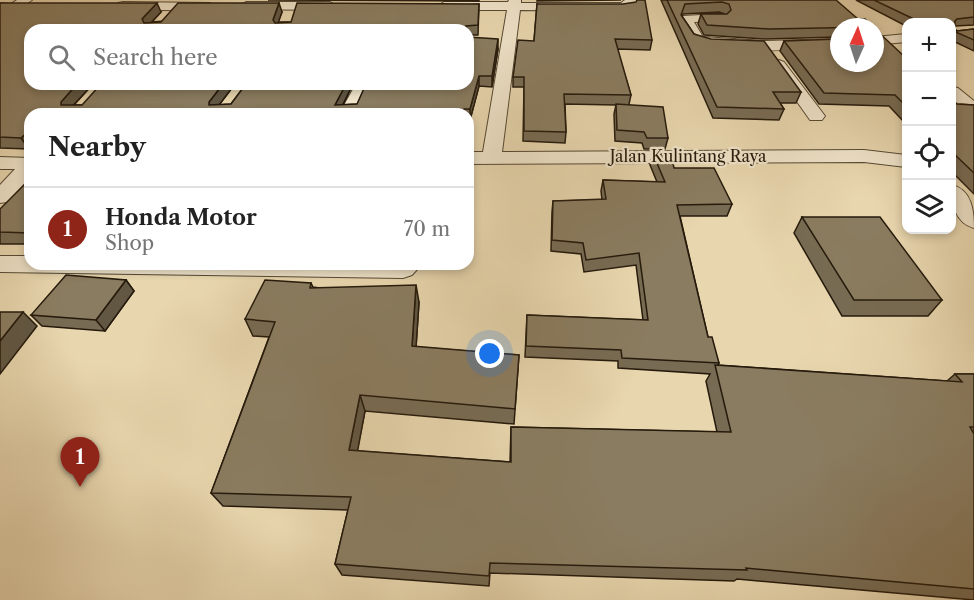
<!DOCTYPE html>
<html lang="en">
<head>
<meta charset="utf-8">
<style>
  :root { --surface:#fff; --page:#f2f2f2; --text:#222; --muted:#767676; --line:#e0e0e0; --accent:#8f2418 }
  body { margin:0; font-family:"Libre Caslon Text",serif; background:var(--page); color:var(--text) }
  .controls { position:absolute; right:18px; top:18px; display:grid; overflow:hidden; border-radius:12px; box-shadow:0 3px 9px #0003 }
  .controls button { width:54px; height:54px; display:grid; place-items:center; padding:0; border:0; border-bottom:2px solid var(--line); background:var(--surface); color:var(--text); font:30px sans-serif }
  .compass { position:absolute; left:830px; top:18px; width:54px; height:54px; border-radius:50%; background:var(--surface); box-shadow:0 3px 9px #0003; rotate:3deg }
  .you { position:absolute; left:490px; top:354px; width:21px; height:21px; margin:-15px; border:4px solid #fff; border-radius:50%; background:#1a73e8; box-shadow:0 0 0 9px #1a73e833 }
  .badge { display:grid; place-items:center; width:39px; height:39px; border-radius:50%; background:var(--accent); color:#fff; font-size:20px; font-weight:700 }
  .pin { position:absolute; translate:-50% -50px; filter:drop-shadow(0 2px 3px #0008) }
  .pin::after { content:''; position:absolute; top:32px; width:21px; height:18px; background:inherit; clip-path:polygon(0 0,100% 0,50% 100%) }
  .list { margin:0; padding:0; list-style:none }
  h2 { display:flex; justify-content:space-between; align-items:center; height:78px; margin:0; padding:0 24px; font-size:26px }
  h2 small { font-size:20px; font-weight:400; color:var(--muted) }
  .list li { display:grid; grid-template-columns:39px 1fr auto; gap:18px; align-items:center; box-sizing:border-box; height:84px; padding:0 24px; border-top:2px solid var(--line) }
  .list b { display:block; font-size:22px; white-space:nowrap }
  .list p { margin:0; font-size:20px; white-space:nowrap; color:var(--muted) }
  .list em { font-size:20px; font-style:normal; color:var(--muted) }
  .icon { flex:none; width:33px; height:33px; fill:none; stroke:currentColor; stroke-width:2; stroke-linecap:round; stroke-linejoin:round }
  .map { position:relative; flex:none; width:974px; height:600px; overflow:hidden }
  .search { position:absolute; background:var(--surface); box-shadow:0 3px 9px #0003; left:24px; top:24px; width:450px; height:66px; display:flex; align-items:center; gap:15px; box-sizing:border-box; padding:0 21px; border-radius:18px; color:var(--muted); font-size:22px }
  .panel { position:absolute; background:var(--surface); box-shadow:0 3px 9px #0003; left:24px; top:108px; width:450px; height:162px; border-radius:18px }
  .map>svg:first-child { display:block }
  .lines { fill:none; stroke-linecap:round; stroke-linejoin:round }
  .minor-casing { stroke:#564934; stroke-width:2 }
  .minor { fill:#f0e4ca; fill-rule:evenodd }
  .wall { fill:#776b53; stroke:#251a0c; stroke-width:1.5 }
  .shaded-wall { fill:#615743; stroke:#251a0c; stroke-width:1.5 }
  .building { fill:#8a7c60; stroke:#251a0c; stroke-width:1.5 }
  .labels { text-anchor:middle; stroke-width:4.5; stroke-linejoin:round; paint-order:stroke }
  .far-street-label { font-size:16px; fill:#251a0c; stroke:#f0e4ca }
</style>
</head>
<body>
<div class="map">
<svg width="974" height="600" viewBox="0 0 974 600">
  <rect width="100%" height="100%" fill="#e8d6ae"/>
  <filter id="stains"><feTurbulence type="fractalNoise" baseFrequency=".00333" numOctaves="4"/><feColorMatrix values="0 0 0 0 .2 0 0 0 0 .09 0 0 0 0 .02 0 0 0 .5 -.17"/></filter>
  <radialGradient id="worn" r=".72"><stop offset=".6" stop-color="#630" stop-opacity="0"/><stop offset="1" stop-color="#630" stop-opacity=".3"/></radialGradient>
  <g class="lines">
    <g class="minor-casing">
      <path id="minor" d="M17 0H32L0 21V11Z
        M509 0H521V3H621L625 0H637L634 9 621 11 520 10 502 152 864 150 906 155V167L864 162 468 164V152H483L507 10H444L438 6 444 2H508Z
        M123 2 210 3 217 7 210 11 118 9 117 6 118 3Z
        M246 2H330L336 6 330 10 241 9 240 6Z
        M719 14 724 15 726 18 724 21 694 22 703 37 765 41 839 39V47C796 49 734 56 693 43L680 23 683 16Z
        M906 34V42L875 45V37Z
        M779 60 784 62 822 112 825 116 822 120H810L771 65Z
        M356 84H372L357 114H339Z
        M952 87 958 88 974 101V115L968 114 952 100Z
        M0 157 30 158V178L7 202 0 203V185L15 169H0Z
        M952 185C972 190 974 211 974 228 955 223 950 201 952 185Z
        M0 256H30V264H422L412 275 403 278 0 272Z"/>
    </g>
    <use href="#minor" class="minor"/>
  </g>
  <path class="wall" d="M268 0H479V1Z
    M537 0H621L537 1Z
    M661 0H836L839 27V37L765 39 704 35 698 24 701 14H725L719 12 683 14 682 16 694 34 801 92 796 103H780L784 109 779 120 713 118Z
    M856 0H974V25L955 26V29L957 31 974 29V51L951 40V22H906V26Z
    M0 3 161 12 152 22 282 12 278 22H291L479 4 478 35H468V30H30V84H93L74 105H82L235 84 219 105 231 104 246 84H353L343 105 357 104 498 49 492 87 479 86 470 120H468V114H30L29 149 0 148Z
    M537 4 652 40 650 50 617 49 631 95 629 104 668 138 665 149H644L642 143 615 141 614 114 616 105 565 104 566 132 565 143 523 141 524 87H513V77L534 41Z
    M784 41 906 58V124L889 106 819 104 780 51Z
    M951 99 957 104 974 105V194L951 171Z
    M653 154 674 168 732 204 727 216H680L708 337 719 363 718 365 947 381 955 374H974V600L737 579 734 581 490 573 489 586 342 575 335 564 348 510 223 506 211 493 269 337 253 336 245 319 311 283 313 287 419 302 416 347 519 355 514 424 365 411 357 451 510 462 511 427 717 432 706 381 710 374 618 368V361L525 357 527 315 643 320 636 265 584 272 581 254 551 251 552 212 553 201 602 200 601 191 603 180 657 182 650 165Z
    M30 179V244H0V210Z
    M802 217 942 300 928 316H842L794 233Z
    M126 280 134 291 105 331 42 326 31 315Z"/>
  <path class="shaded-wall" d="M157 3 161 12 146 28 142 19Z
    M279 3 282 12 276 29 273 20Z
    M498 39V49L492 87V76Z
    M479 76V86L470 120V109Z
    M77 84H93L67 112 61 105V102Z
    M223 84H235L216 109 209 105V102Z
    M346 84H353L338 114 335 105Z
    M207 109 209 114H202Z
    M30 130V148L29 149 21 138Z
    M126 280 134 291 105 331 96 320Z
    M416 285 419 302 415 363 412 346Z
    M23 312 37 326 0 374V341Z
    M360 395 365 411 355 465 349 450Z"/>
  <path class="building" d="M637 0H645L652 40 615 39 631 95 564 94 566 132 524 131V77H513L518 40 534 41 537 4H623L636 2Z
    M667 0H836L858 19H865L873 27 769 29 707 25 701 14H727L731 10 729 4 722 2 685 4 681 15 694 34 711 39 764 41 801 92H773L784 109 717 107Z
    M874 0H974V17L957 19 955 21V29L957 31 974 29V40L951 30V22H936L934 21 920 22Z
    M0 3H157L142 19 144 23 161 22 178 3H279L273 20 275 23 291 22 297 3 479 4 478 25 466 26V30H30V84H77L61 102V105H82L101 84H223L209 102V105L231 104 246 84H346L335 105 357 104 366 84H468V37L498 39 492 76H479L470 109H464L462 114H259L262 109H207L202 114H30V130L21 138 0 137Z
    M875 29 906 58V106L895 95 824 93 784 41 839 39V63H875Z
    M951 99 957 104 974 105V173L951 151Z
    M616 104 663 107 668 138H647L644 132 617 130Z
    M653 154H671L674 168H714L732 204 677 205 708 337H712L719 363 622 358 621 350 526 346 527 315 648 320 639 253 586 260 583 243 552 240 553 201 606 199 603 180 665 182Z
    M30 179V233L0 232V209Z
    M802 217H880L942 300H854Z
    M66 275 126 280 96 320 31 315Z
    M265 280 311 283 310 288 416 285 412 346 519 355 515 409 360 395 349 450 511 462V427L731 432 715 365 962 382 955 374H974V427H970L974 434V589L746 568 747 570 490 563 489 576 335 564 351 497 211 493 275 322 245 319Z
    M0 312H23L0 341Z"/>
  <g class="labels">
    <g class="far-street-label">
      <text x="688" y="162">Jalan Kulintang Raya</text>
    </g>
  </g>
  <rect width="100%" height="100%" filter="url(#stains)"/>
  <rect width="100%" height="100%" fill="url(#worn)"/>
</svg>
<div class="controls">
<button>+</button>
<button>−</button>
<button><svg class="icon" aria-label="locate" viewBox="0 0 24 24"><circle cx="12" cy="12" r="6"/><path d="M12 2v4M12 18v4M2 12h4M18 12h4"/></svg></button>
<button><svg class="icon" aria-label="layers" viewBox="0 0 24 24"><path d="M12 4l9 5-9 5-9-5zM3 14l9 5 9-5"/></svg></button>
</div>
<svg class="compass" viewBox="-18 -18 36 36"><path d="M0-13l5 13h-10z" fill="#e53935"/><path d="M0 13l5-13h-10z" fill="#767676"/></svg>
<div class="you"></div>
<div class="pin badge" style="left:80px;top:487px">1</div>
<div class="search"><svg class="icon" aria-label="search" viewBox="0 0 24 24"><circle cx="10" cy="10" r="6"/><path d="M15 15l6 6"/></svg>Search here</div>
<section class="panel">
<h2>Nearby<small></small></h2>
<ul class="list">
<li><span class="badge">1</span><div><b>Honda Motor</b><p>Shop</p></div><em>70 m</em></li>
</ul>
</section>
</div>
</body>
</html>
